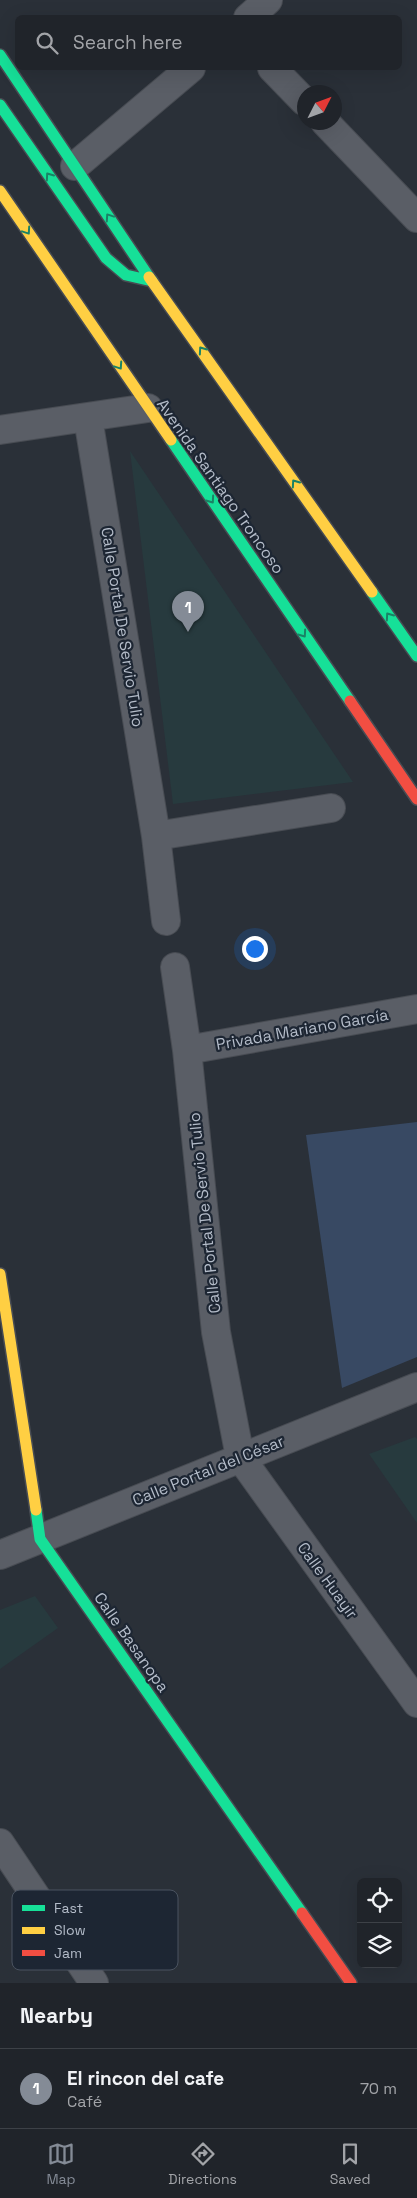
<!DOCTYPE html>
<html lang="en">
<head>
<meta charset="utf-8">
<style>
  :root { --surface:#20242a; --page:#2d3036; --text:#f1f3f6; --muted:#a2a4a8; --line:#3d4147; --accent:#848b96 }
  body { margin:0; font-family:"Space Grotesk",sans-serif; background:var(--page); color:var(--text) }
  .controls { position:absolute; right:15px; bottom:15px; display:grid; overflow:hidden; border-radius:8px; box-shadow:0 5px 20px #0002 }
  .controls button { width:45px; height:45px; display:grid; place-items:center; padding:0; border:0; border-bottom:1px solid var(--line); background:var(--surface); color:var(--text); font:25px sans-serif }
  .compass { position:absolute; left:297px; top:85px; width:45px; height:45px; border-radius:50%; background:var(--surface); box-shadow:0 5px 20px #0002; rotate:48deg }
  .you { position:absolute; left:254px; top:948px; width:18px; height:18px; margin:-12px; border:4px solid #fff; border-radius:50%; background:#1a73e8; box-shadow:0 0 0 8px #1a73e833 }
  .badge { display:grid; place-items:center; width:32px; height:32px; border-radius:50%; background:var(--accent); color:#fff; font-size:16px; font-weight:700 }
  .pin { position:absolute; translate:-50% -41px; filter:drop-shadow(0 1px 2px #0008) }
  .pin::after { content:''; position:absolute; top:26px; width:18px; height:15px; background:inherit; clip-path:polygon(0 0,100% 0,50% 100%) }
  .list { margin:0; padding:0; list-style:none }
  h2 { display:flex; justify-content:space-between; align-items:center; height:65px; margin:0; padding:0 20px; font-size:21px }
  h2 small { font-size:16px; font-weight:400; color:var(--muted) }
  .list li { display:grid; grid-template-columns:32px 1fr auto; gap:15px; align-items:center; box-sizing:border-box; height:80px; padding:0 20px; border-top:1px solid var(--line) }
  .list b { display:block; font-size:19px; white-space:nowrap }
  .list p { margin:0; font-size:16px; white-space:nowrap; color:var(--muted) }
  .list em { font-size:16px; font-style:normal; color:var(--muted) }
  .icon { flex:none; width:28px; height:28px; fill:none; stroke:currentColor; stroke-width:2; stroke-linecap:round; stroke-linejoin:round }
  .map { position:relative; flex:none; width:417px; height:1983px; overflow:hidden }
  .search { position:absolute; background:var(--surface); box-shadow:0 5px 20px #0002; left:15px; right:15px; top:15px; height:55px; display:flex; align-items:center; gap:12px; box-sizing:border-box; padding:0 18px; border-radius:8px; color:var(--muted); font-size:19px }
  .sheet { height:145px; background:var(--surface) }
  nav { display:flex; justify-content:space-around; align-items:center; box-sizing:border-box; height:70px; border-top:1px solid var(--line); background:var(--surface); font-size:14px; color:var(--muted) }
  nav a { display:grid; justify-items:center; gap:2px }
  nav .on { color:var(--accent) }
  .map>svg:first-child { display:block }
  .green { fill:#273a3e }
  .water { fill:#384963 }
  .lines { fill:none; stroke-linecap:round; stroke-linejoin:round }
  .street-casing { stroke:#484c53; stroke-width:30 }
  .fast-casing { stroke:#484c53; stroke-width:14 }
  .slow-casing { stroke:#484c53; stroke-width:14 }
  .jam-casing { stroke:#484c53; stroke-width:14 }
  .street { stroke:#5a5e66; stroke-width:28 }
  .fast { stroke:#16e098; stroke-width:11 }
  .slow { stroke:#ffcf43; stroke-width:11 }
  .jam { stroke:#f24e42; stroke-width:11 }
  .oneway { stroke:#1a8366 }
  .labels { text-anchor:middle; stroke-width:4.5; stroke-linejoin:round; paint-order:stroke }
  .street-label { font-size:16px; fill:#b4bcc9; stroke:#1d2633 }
  .key { fill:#1d2633; stroke:#4a5360; stroke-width:1 }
  .key-label { font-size:14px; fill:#b4bcc9 }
</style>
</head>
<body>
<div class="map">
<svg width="417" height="1983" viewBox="0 0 417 1983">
  <rect width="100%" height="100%" fill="#2a3038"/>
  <path class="green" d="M130 451 353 782 173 804Z
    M415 1437 417 1439V1523L369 1454Z
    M35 1596 58 1628 0 1669V1610Z"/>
  <path class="water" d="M417 1122V1357L342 1388 306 1135Z"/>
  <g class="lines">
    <g class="street-casing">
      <path id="street" d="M248 18 268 0
        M272 68 304 101
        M325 122 417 218
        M75 166 191 68
        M88 418 156 836 166 921
        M0 430 148 408
        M156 836 331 808
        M175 967 187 1050 216 1332 240 1457 417 1703
        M187 1050 417 1009
        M0 1555 417 1387
        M0 1843 94 1983"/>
    </g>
    <g class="fast-casing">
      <path id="fast" d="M0 55 149 277
        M0 105 106 258 126 275 152 281
        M171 440 350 701
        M372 592 417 656
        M36 1510 40 1539 302 1913"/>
    </g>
    <g class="slow-casing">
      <path id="slow" d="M0 191 171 440
        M149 277 372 592
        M0 1274 36 1510"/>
    </g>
    <g class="jam-casing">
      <path id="jam" d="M350 701 417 799
        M302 1913 351 1983"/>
    </g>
    <use href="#street" class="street"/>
    <use href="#fast" class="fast"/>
    <use href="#slow" class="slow"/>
    <use href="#jam" class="jam"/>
  </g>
  <defs><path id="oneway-chevron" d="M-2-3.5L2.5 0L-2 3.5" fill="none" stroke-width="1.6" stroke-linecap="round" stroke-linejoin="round" transform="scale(1.25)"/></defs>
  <g class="oneway">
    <use href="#oneway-chevron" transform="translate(49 176) rotate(-125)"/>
    <use href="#oneway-chevron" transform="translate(109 217) rotate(-124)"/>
    <use href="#oneway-chevron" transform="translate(27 231) rotate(56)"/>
    <use href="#oneway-chevron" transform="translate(202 350) rotate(-125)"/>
    <use href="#oneway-chevron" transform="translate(119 366) rotate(56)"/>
    <use href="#oneway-chevron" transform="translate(295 483) rotate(-125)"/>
    <use href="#oneway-chevron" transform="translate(211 500) rotate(55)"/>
    <use href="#oneway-chevron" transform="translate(389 616) rotate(-125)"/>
    <use href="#oneway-chevron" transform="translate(303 634) rotate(55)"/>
  </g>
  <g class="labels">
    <g class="street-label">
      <text transform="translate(221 486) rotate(55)" y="6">Avenida Santiago Troncoso</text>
      <text transform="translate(123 627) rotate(81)" y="6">Calle Portal De Servio Tulio</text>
      <text transform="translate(302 1029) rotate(-10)" y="6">Privada Mariano García</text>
      <text transform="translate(204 1213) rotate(-96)" y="6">Calle Portal De Servio Tulio</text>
      <text transform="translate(208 1470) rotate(-22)" y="6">Calle Portal del César</text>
      <text transform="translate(328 1580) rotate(54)" y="6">Calle Huayir</text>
      <text transform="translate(132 1642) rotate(55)" y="6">Calle Basanopa</text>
    </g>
  </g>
  <rect x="12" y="1890" width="166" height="80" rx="8" class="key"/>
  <rect x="22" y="1905" width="23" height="6" fill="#16e098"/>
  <rect x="22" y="1927" width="23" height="7" fill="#ffcf43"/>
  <rect x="22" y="1950" width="23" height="6" fill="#f24e42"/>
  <g class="key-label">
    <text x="54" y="1913">Fast</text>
    <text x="54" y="1935">Slow</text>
    <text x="54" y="1958">Jam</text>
  </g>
</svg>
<div class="controls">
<button><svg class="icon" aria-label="locate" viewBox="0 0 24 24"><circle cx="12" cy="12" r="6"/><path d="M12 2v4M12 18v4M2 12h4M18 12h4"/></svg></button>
<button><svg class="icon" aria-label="layers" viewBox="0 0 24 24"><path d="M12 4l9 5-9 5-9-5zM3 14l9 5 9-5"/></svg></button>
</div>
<svg class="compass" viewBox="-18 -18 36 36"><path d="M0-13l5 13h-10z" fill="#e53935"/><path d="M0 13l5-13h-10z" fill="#a2a4a8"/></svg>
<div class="you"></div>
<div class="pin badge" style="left:188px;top:632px">1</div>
<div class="search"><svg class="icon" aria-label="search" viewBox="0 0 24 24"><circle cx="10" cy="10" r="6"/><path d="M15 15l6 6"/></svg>Search here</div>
</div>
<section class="sheet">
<h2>Nearby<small></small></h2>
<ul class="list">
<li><span class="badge">1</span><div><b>El rincon del cafe</b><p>Café</p></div><em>70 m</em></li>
</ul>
</section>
<nav>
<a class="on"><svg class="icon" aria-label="map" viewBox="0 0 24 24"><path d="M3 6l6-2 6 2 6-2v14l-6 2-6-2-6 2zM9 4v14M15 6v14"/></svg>Map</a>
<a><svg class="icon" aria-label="directions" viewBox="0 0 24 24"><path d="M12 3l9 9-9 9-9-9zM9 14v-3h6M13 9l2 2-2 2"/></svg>Directions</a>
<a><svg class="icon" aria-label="saved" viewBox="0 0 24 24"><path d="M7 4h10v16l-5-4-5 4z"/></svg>Saved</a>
</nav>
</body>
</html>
